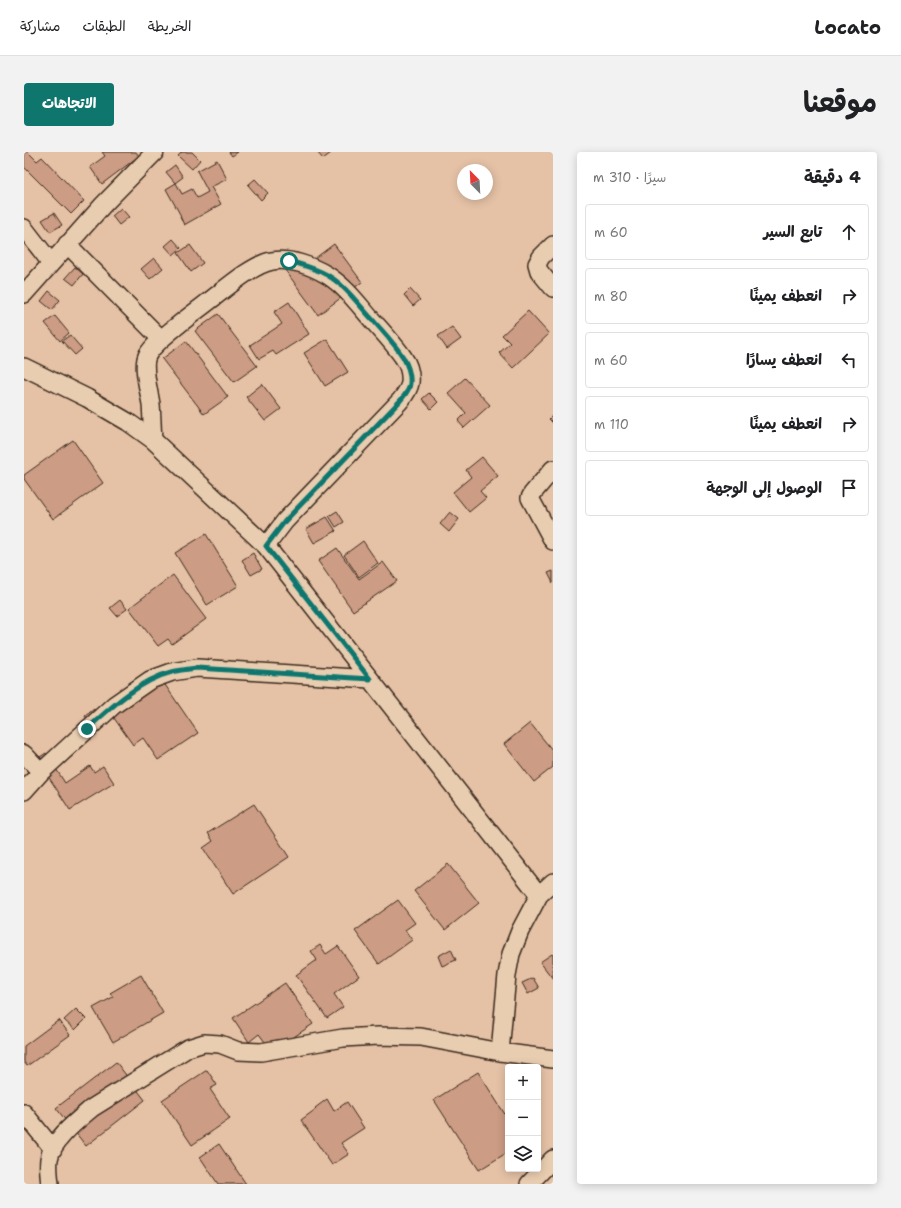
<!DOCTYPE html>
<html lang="ar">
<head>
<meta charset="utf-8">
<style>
  :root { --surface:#fff; --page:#f2f2f2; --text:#202124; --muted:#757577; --line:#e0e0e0; --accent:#0f766e }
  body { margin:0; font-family:"Shantell Sans","Playpen Sans Arabic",sans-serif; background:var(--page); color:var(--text); direction:rtl }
  .controls { position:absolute; right:12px; bottom:12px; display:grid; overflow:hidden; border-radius:4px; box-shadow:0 2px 10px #0003 }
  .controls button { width:36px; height:36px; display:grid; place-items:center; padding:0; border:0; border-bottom:1px solid var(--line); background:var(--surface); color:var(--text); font:20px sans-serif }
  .compass { position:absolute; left:433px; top:12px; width:36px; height:36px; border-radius:50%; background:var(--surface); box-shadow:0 2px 10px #0003; rotate:336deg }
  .stop { position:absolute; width:12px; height:12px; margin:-9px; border:3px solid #0f766e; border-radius:50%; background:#fff }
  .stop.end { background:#0f766e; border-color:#fff; box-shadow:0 1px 4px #0008 }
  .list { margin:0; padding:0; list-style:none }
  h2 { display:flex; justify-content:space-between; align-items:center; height:52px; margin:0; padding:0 16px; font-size:17px }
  h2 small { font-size:13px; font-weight:400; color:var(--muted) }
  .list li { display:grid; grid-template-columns:26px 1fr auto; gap:12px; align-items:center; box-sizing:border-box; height:56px; margin:0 8px 8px; padding:0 8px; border:1px solid var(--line); border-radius:4px }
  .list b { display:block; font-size:15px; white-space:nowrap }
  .list em { font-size:13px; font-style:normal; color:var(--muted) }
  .icon { flex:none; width:22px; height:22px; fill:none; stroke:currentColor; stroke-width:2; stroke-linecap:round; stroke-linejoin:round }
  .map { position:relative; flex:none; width:529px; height:1032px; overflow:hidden; direction:ltr; border-radius:4px }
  header { display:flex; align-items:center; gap:24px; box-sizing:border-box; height:56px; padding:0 20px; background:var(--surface); border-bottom:1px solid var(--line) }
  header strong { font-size:19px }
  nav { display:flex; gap:22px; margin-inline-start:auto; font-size:14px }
  .intro { display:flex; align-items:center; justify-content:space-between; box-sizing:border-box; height:96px; padding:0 24px }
  h1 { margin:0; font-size:28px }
  .button { padding:10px 18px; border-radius:4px; background:var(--accent); color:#fff; font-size:14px; font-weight:700 }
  main { display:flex; gap:24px; padding:0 24px }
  aside { flex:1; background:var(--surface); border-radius:4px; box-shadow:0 2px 10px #0003 }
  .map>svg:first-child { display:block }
  .building { fill:#cc9c84; stroke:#3b2a1e }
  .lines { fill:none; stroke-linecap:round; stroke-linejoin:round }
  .street-casing { stroke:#3b2a1e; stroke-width:20 }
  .street { stroke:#e9cdb0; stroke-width:17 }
  .route { stroke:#0f766e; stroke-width:5 }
</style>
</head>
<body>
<header>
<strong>Locato</strong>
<nav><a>الخريطة</a><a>الطبقات</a><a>مشاركة</a></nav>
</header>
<div class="intro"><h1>موقعنا</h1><a class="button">الاتجاهات</a></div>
<main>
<aside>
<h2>4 دقيقة<small>سيرًا · 310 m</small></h2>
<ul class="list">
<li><svg class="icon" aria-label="ahead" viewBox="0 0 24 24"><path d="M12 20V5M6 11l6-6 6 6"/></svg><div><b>تابع السير</b></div><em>60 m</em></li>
<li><svg class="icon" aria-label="right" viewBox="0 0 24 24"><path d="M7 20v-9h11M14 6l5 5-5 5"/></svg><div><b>انعطف يمينًا</b></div><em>80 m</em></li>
<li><svg class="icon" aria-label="left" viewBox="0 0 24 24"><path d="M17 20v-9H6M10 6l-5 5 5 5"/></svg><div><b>انعطف يسارًا</b></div><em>60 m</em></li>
<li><svg class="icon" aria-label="right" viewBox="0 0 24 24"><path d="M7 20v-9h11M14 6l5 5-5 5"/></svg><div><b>انعطف يمينًا</b></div><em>110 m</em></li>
<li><svg class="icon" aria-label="arrive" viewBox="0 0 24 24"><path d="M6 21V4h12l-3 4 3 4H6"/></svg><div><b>الوصول إلى الوجهة</b></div></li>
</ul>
</aside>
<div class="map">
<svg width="529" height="1032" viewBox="0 0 529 1032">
  <rect width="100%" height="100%" fill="#e5c2a6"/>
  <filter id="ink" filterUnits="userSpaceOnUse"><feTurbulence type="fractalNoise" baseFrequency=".025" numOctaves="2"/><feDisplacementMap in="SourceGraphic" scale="8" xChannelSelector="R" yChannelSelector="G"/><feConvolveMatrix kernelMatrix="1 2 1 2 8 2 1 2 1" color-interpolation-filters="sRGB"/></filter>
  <g filter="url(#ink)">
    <path class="building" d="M0 0H4L13 9 18 5 60 49 47 62 0 15Z
      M78 0H112L115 4 78 32 66 15 81 4Z
      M158 0H168L176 8 168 17 154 4Z
      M205 0H214L208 4Z
      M293 0H306L307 1 299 7Z
      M193 8 203 27 187 35 197 52 160 73 156 64H157L142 37 152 31 158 42 168 37 173 46 184 40 173 19Z
      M151 13 159 25 151 31 142 20Z
      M231 27 244 41 237 48 224 33Z
      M97 56 105 65 95 73 88 64Z
      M30 61 38 73 26 80 18 68Z
      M149 87 157 96 149 103 141 94Z
      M310 92 338 130 294 163 261 118 281 103 286 110Z
      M166 93 179 111 167 120 154 101Z
      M130 106 139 116 126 127 117 117Z
      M51 115 59 122 50 133 41 126Z
      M386 137 396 148 389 154 380 143Z
      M25 139 36 148 28 158 17 149Z
      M265 150 285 182 252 203 249 199 235 207 226 193 258 172 250 160Z
      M504 159 525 182 489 216 475 201 486 191 478 183Z
      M194 162 233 214 210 230 171 179Z
      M31 164 45 181 36 189 21 171Z
      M428 175 437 187 423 197 414 184Z
      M46 183 58 197 51 203 38 189Z
      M303 187 324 220 301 234 280 201Z
      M162 189 204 245 180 262 138 207Z
      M441 226 466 253 440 276 434 269 442 261 424 241Z
      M238 232 257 257 241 269 222 245Z
      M405 241 414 250 407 257 398 247Z
      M529 263V271L525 267Z
      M49 288 79 331 29 367 0 327V323Z
      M458 305 474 324 456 339 462 346 445 360 429 340 447 325 442 318Z
      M313 359 320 370 312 375 305 364Z
      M426 360 435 367 425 380 416 372Z
      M303 365 312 379 290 391 282 377Z
      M182 382 214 434 183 453 151 401Z
      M339 389 354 411 335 425 320 403Z
      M313 396 335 427 359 410 373 429 329 459 294 409Z
      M229 401 238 417 227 423 218 408Z
      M529 419V431L524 421Z
      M149 423 182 467 148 492 144 487 134 494 105 456Z
      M96 448 103 457 93 464 86 456Z
      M135 524 174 581 134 608 119 586 109 593 85 559Z
      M70 557 78 567 68 574 61 564Z
      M506 571 529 599V615L510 630 480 592Z
      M22 601 41 631 66 614 70 620 79 614 90 631 46 658 13 607Z
      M230 652 265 705 209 742 179 696 189 689 184 681Z
      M424 712 455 751 421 778 390 739Z
      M374 748 391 771 381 778 388 788 355 812 331 779Z
      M296 793 302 802 314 794 335 824 310 842 319 855 303 866 272 823 293 808 287 799Z
      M427 797 432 808 418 814 414 804Z
      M528 802 529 803V827L516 810Z
      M117 823 139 861 89 890 69 856 89 845 86 841Z
      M509 826 515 836 504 842 498 831Z
      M261 831 289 872 258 893 254 887 244 894 235 882 225 890 209 866Z
      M52 857 62 867 51 878 40 868Z
      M35 868 46 883 3 914 0 910V894Z
      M92 910 121 948 62 994 32 956Z
      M183 918 193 933 186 937 206 967 168 993 138 948Z
      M454 920 484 967V1000L455 1018 410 948Z
      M303 947 310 959 323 950 340 976 317 991 325 1002 308 1013 277 968 292 957 291 956Z
      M195 992 222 1032H194L176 1005Z"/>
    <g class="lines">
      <g class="street-casing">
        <path id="street" d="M0 76 27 111
          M43 92 137 187
          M529 93 517 105 513 112 515 119 529 136
          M0 142 79 53 131 0
          M0 215 63 246 104 270 129 288 242 394 515 743
          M129 288C128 276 128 264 127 252 125 239 118 215 123 204 129 190 171 160 184 150 200 138 229 112 248 109 266 106 288 114 303 123 321 134 334 152 348 168 359 180 370 192 379 205 384 212 387 222 386 231 385 238 380 244 376 249L261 369 242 394
          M529 317 508 342 506 346 529 389
          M0 602 17 620
          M0 639 17 620 90 553 126 528 148 520 173 516 346 527
          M476 900 483 823 487 802 496 779 515 743 529 730
          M0 961 29 997
          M26 1032C25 1024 24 1015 25 1007 28 988 54 968 68 956L164 896 180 891 196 892 214 899 237 900 319 886 354 884 397 885 476 900 529 907
          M505 1032 529 1007"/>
      </g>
      <use href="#street" class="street"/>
    </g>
  </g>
  <g class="lines" filter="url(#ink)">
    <path class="route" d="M63 577C87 555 116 528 148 520 156 518 165 517 173 516L346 527 242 394 261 369 376 249C380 244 386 238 386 231 387 222 383 212 379 205 370 191 358 179 348 167 334 152 321 133 303 123 291 116 278 113 265 109"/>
  </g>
</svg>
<div class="controls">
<button>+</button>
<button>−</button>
<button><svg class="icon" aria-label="layers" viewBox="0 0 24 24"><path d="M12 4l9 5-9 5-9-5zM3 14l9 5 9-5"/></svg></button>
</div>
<svg class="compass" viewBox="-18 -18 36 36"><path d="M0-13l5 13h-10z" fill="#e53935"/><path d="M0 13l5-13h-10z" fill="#757577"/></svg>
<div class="stop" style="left:265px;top:109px"></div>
<div class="stop end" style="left:63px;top:577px"></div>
</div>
</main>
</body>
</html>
